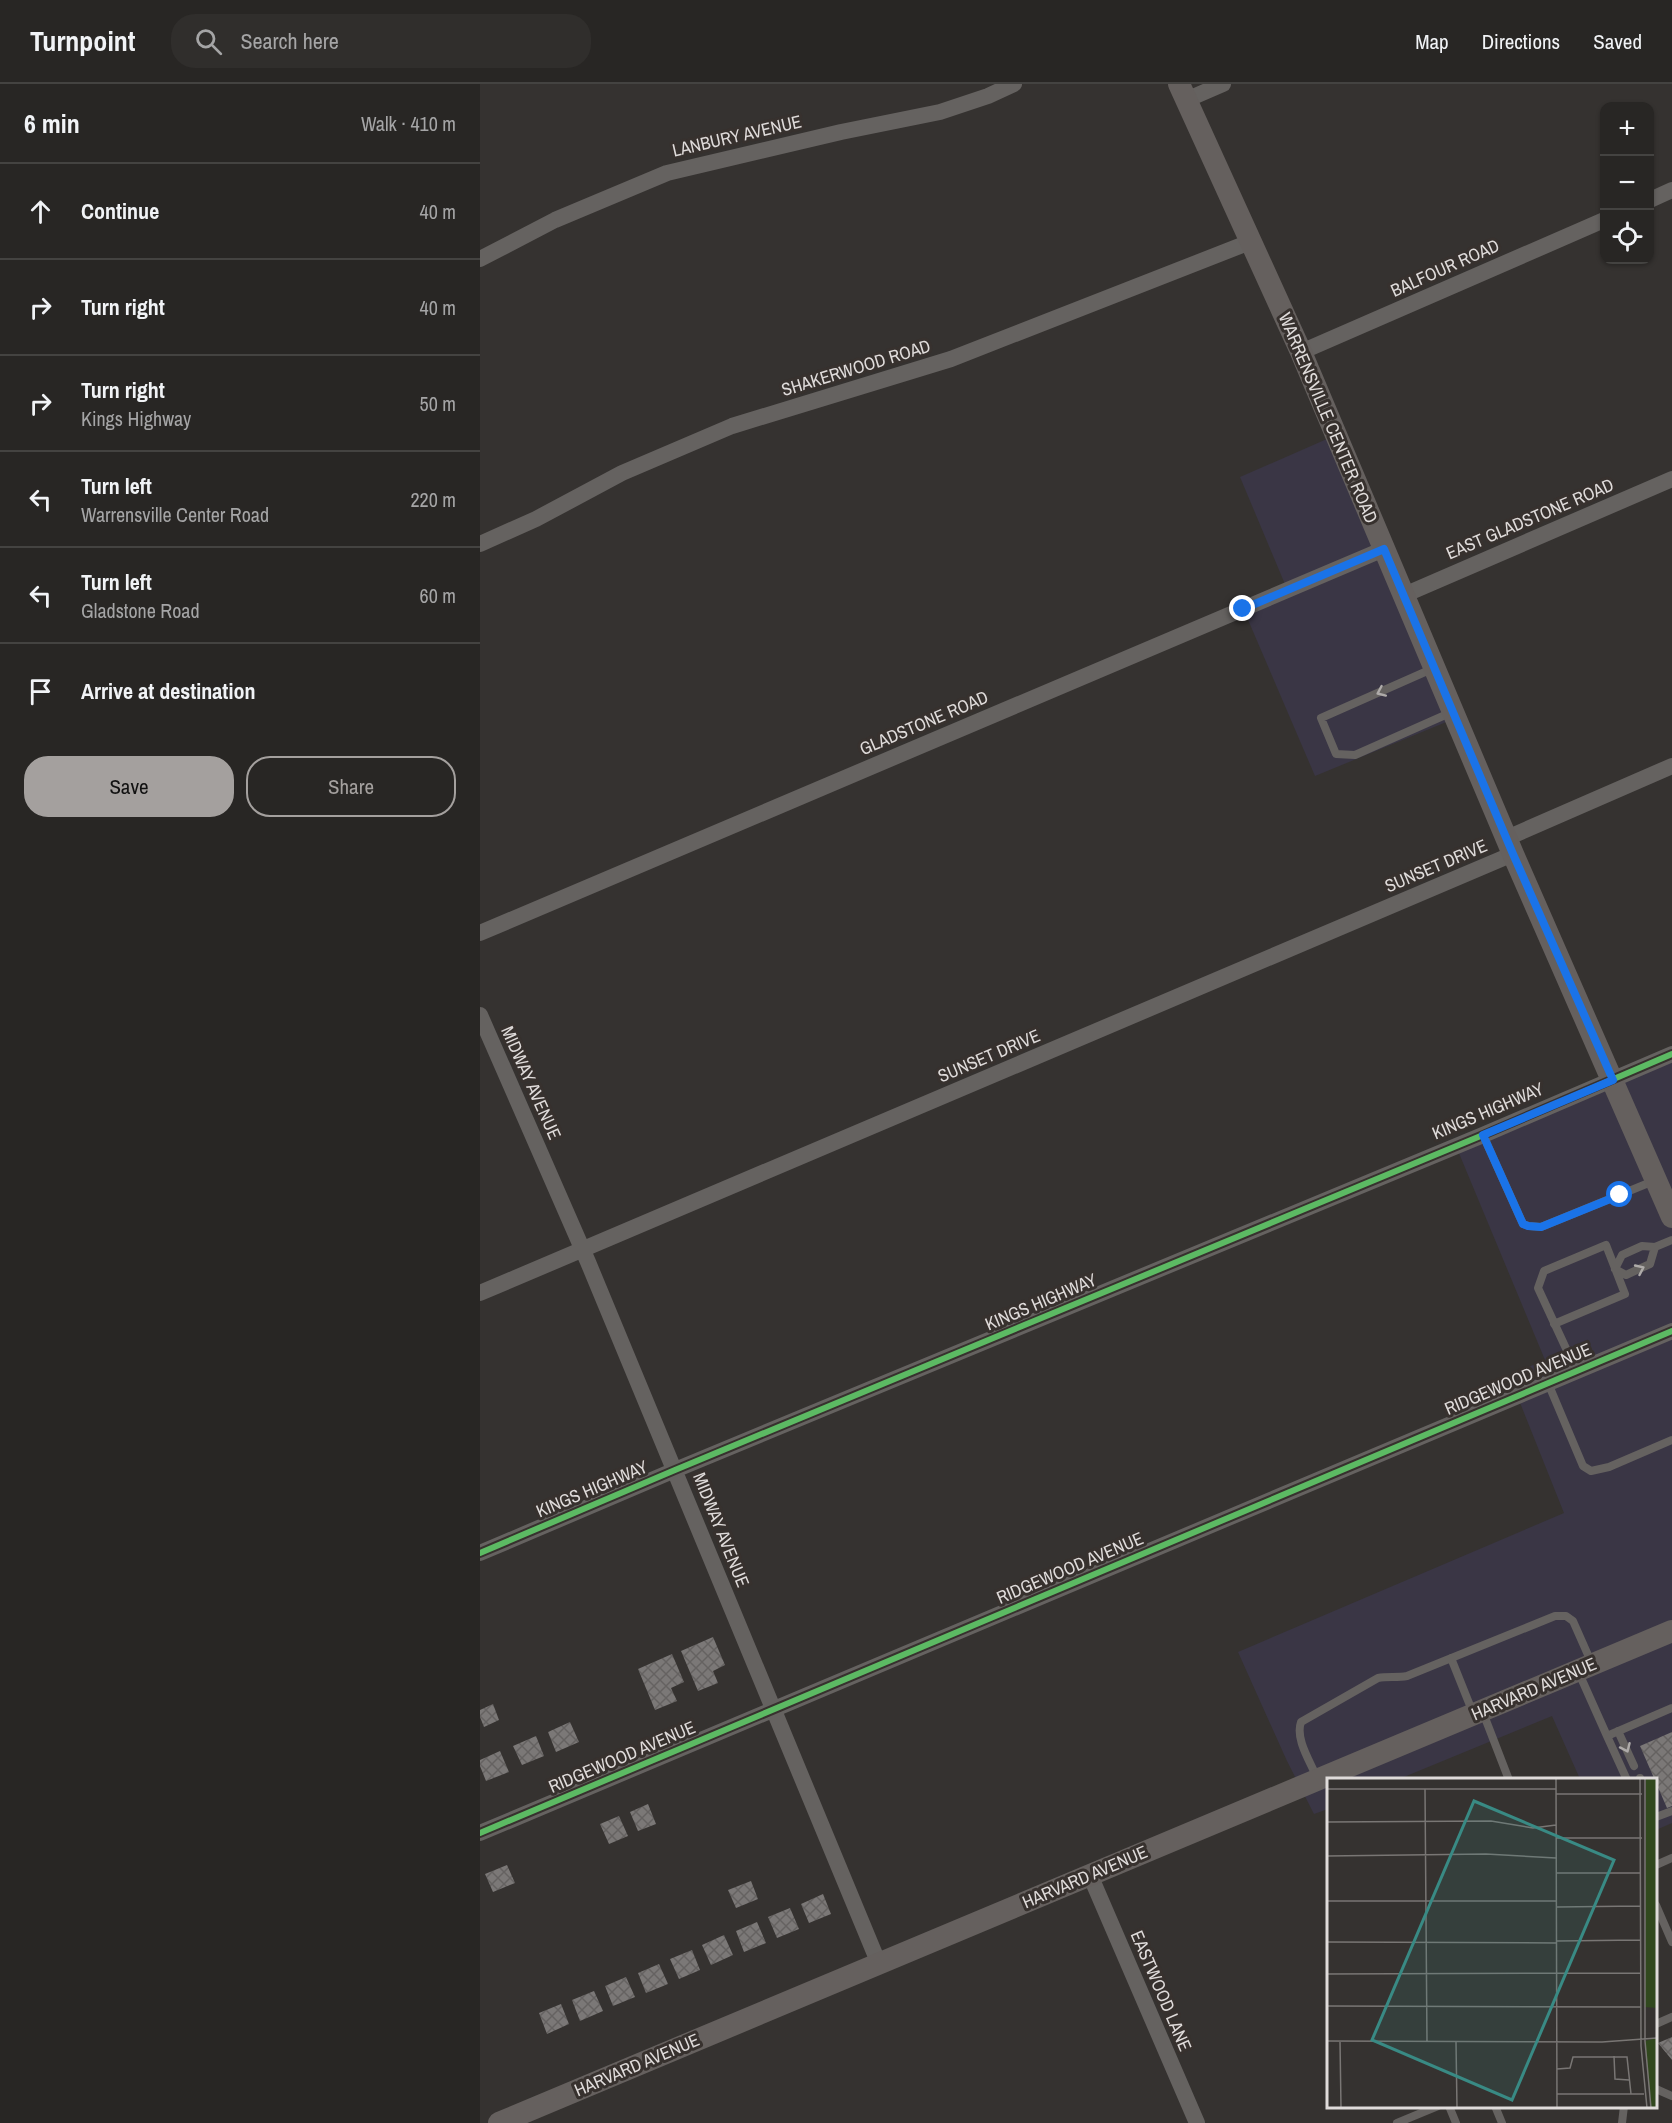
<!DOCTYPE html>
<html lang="en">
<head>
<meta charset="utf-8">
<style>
  :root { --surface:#282624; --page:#302e2c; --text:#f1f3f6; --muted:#a5a5a6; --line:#444341; --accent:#a4a09e }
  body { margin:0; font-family:"Archivo Narrow",sans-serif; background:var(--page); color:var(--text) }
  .controls { position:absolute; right:18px; top:18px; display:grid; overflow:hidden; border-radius:12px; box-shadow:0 2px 4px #0004 }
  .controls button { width:54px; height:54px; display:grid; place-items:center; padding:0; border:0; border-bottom:2px solid var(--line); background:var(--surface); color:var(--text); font:30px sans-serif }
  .stop { position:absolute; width:18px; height:18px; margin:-14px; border:4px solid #1a73e8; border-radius:50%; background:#fff }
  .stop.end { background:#1a73e8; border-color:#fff; box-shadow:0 2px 6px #0008 }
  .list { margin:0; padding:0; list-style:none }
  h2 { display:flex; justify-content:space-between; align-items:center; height:78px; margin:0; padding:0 24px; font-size:26px }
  h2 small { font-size:20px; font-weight:400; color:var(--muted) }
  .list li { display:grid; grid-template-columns:39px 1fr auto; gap:18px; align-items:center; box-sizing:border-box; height:96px; padding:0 24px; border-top:2px solid var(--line) }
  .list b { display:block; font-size:22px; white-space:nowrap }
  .list p { margin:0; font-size:20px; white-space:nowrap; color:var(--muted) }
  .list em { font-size:20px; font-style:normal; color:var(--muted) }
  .actions { display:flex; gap:12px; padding:18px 24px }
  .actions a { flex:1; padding:14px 0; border:2px solid var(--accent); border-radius:24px; text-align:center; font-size:21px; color:var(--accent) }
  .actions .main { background:var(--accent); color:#111 }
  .icon { flex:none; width:33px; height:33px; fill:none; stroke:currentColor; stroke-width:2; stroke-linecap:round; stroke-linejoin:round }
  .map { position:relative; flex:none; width:1192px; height:2039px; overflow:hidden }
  header { display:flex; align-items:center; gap:36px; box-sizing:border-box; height:84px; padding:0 30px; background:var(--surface); border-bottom:2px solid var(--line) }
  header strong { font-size:28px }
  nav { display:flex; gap:33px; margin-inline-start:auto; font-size:21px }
  .search { width:420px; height:54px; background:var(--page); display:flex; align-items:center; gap:15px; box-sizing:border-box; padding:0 21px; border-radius:24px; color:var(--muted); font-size:22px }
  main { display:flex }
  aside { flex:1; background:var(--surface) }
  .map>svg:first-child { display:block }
  .commercial { fill:#3a3645 }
  .building { fill:url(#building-cross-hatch) }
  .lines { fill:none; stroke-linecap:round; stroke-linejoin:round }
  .service { stroke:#656260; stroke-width:8 }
  .minor { stroke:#656260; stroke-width:16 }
  .secondary { stroke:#65605e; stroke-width:22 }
  .cycleway-casing { stroke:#37312e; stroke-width:10 }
  .cycleway { stroke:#5cba63; stroke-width:6 }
  .oneway { stroke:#aeaba9 }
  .route { stroke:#1a73e8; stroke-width:8 }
  .labels { text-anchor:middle; stroke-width:6; stroke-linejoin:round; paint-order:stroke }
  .street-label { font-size:18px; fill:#dfdbda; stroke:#37312e }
  .inset-road { fill:none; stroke:#797674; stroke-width:1.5 }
  .view { fill:#398a84; fill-opacity:0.15; stroke:#398a84; stroke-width:3 }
  .inset-edge { fill:none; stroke:#dfdbda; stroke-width:3 }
</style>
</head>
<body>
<header>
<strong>Turnpoint</strong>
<div class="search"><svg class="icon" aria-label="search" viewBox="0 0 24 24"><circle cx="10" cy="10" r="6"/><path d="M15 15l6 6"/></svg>Search here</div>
<nav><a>Map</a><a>Directions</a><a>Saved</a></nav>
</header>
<main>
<aside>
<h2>6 min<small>Walk · 410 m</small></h2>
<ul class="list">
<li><svg class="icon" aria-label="ahead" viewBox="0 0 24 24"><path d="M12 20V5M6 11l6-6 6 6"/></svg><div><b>Continue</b></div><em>40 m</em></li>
<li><svg class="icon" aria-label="right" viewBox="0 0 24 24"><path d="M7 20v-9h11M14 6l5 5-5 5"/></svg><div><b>Turn right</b></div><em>40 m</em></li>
<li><svg class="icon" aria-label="right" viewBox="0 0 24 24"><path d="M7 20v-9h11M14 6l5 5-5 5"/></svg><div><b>Turn right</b><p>Kings Highway</p></div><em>50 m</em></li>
<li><svg class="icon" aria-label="left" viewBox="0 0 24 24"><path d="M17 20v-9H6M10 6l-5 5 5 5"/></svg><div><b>Turn left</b><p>Warrensville Center Road</p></div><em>220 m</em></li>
<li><svg class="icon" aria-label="left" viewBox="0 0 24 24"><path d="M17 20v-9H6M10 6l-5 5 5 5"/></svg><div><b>Turn left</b><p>Gladstone Road</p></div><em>60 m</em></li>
<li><svg class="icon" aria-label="arrive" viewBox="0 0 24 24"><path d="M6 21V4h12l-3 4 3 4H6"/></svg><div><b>Arrive at destination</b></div></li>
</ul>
<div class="actions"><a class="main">Save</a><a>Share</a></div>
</aside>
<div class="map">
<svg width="1192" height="2039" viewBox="0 0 1192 2039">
  <defs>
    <pattern id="building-cross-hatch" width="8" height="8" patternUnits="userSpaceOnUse" patternTransform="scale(1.5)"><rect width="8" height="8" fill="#7b7877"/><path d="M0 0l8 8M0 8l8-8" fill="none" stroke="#656261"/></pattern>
  </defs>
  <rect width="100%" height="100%" fill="#353230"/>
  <path class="commercial" d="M856 351 976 634 835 692 763 524 807 505 760 393Z
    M1192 969V1739L1176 1746V1696L1100 1695 1072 1632 919 1695 849 1696 848 1725 834 1730 807 1677 758 1568 1084 1429 1029 1291 1065 1276 976 1062Z"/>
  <path class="building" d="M233 1553 245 1581 233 1587 238 1599 218 1607 201 1567Z
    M192 1570 204 1598 191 1604 197 1617 175 1626 158 1585Z
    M13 1620 19 1636 4 1643 0 1633V1626Z
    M90 1638 99 1658 76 1668 68 1648Z
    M1192 1648V1722L1187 1724 1160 1662Z
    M56 1652 64 1672 42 1681 33 1662Z
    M20 1667 29 1688 6 1697 0 1682V1676Z
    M168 1720 176 1740 158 1747 150 1728Z
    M139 1732 148 1752 129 1760 120 1740Z
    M27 1781 35 1799 13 1808 5 1790Z
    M271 1797 278 1815 256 1824 248 1806Z
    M343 1810 351 1830 329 1839 321 1820Z
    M310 1824 319 1845 297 1854 288 1833Z
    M277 1838 286 1859 264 1868 256 1847Z
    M244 1851 253 1871 231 1881 222 1861Z
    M212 1866 220 1886 199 1895 190 1875Z
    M179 1880 188 1900 166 1909 158 1889Z
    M146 1893 155 1913 133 1922 125 1902Z
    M114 1907 123 1927 100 1937 92 1916Z
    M81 1920 89 1940 67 1950 59 1929Z
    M1192 1953V1976L1178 1959Z"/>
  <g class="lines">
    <path class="service" d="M954 584 841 634 856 670 875 671 972 628
      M1003 1051 1043 1140 1049 1142 1061 1143 1176 1096
      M1135 1185 1142 1171 1162 1162 1175 1163 1192 1156
      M1135 1185 1146 1191 1170 1180 1175 1163
      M1074 1240 1145 1210 1126 1161 1064 1187 1058 1204 1096 1286
      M1068 1299 1103 1382 1111 1387 1129 1383 1192 1356
      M971 1574 993 1629
      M1098 1587 1127 1652 1192 1624
      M1002 1626 1029 1696
      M1138 1647 1154 1682
      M1127 1652 1147 1696
      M837 1694C830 1677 815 1655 821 1638L898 1594C908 1592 917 1594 927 1592L1075 1532H1086L1093 1537 1112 1580
      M1160 1694V1696
      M1176 1733 1192 1727
      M1176 1781 1192 1774
      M1176 1821 1192 1858
      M1176 1940 1192 1933
      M1176 2005 1192 2012
      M969 2022 976 2039
      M1015 2022 1022 2039
      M917 2039 958 2022
      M1142 2039 1144 2022"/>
    <path class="minor" d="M706 16 743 0
      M1170 116 1192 106
      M0 175 75 136 187 89 361 48 460 28 508 12 534 0
      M821 268 1124 136
      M0 460 56 435 142 389 252 342 471 275 770 158
      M924 511 1192 395
      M1027 754 1192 682
      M0 849 904 465
      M0 931 108 1178 399 1880
      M0 1209 1033 770
      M0 1469 195 1386 1003 1051 1192 970
      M0 1749 1192 1247
      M610 1791 717 2039"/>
    <path class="secondary" d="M699 0 821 268 1033 770 1192 1133
      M19 2039 1192 1547"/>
    <g class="cycleway-casing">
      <path id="cycleway" d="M0 1469 195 1386 1003 1051 1192 970
        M0 1749 1192 1247"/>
    </g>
    <use href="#cycleway" class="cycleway"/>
  </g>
  <defs><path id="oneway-chevron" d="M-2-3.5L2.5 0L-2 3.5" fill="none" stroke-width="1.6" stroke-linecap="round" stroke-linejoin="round" transform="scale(1.5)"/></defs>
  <g class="oneway">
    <use href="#oneway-chevron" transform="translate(901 608) rotate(156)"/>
    <use href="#oneway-chevron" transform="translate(1160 1185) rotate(-25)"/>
    <use href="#oneway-chevron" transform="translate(1146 1664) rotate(66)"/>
  </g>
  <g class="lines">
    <path class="route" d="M763 525 904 465 1033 770 1133 996 1003 1051 1043 1140 1048 1142 1061 1143 1140 1111"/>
  </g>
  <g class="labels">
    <g class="street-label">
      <text transform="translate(257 52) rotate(-13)" y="6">LANBURY AVENUE</text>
      <text transform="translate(965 184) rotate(-24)" y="6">BALFOUR ROAD</text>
      <text transform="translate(376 284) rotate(-17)" y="6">SHAKERWOOD ROAD</text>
      <text transform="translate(848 334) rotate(67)" y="6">WARRENSVILLE CENTER ROAD</text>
      <text transform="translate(1050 435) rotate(-23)" y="6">EAST GLADSTONE ROAD</text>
      <text transform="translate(444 639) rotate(-23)" y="6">GLADSTONE ROAD</text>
      <text transform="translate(956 782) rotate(-23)" y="6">SUNSET DRIVE</text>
      <text transform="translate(509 972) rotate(-23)" y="6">SUNSET DRIVE</text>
      <text transform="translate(51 999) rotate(66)" y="6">MIDWAY AVENUE</text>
      <text transform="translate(1008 1027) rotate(-23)" y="6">KINGS HIGHWAY</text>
      <text transform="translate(561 1218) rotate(-23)" y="6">KINGS HIGHWAY</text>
      <text transform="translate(1038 1295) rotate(-23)" y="6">RIDGEWOOD AVENUE</text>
      <text transform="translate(112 1405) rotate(-23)" y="6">KINGS HIGHWAY</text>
      <text transform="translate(241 1446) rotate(68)" y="6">MIDWAY AVENUE</text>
      <text transform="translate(590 1484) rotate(-23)" y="6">RIDGEWOOD AVENUE</text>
      <text transform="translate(1054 1605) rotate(-23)" y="6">HARVARD AVENUE</text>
      <text transform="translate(142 1673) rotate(-23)" y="6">RIDGEWOOD AVENUE</text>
      <text transform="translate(605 1793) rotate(-23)" y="6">HARVARD AVENUE</text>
      <text transform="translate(681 1907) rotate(67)" y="6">EASTWOOD LANE</text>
      <text transform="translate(157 1981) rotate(-23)" y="6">HARVARD AVENUE</text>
    </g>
  </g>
  <g transform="translate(847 1694)">
    <rect width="330" height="330" fill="#353230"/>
    <path d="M319 0H330V230L318 229ZM330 260V330H324L318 263Z" fill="#31481e"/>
    <path class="inset-road" d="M229 0 230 330M313 0 314 268 320 330M318 0V263L324 330M0 11H229M98 11 100 264M229 16H315M0 44 164 43 206 50 229 47M229 60H315M0 78 159 76 229 80M230 95H313M0 123H230M230 129 313 128M230 163 313 162M0 164 230 165M0 196 314 195M0 228 314 229M0 263 275 264 330 260M13 263 14 330M129 264 130 330M287 278 288 301 302 302M230 291 243 290 246 279H300L304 316M230 316H317"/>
    <path class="view" d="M147 23 287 82 185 322 45 262Z"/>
    <rect width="330" height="330" class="inset-edge"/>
  </g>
</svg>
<div class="controls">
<button>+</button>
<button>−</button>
<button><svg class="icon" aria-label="locate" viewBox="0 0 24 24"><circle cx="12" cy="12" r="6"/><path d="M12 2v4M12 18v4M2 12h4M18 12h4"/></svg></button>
</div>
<div class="stop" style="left:1140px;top:1111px"></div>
<div class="stop end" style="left:763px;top:525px"></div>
</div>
</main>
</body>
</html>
